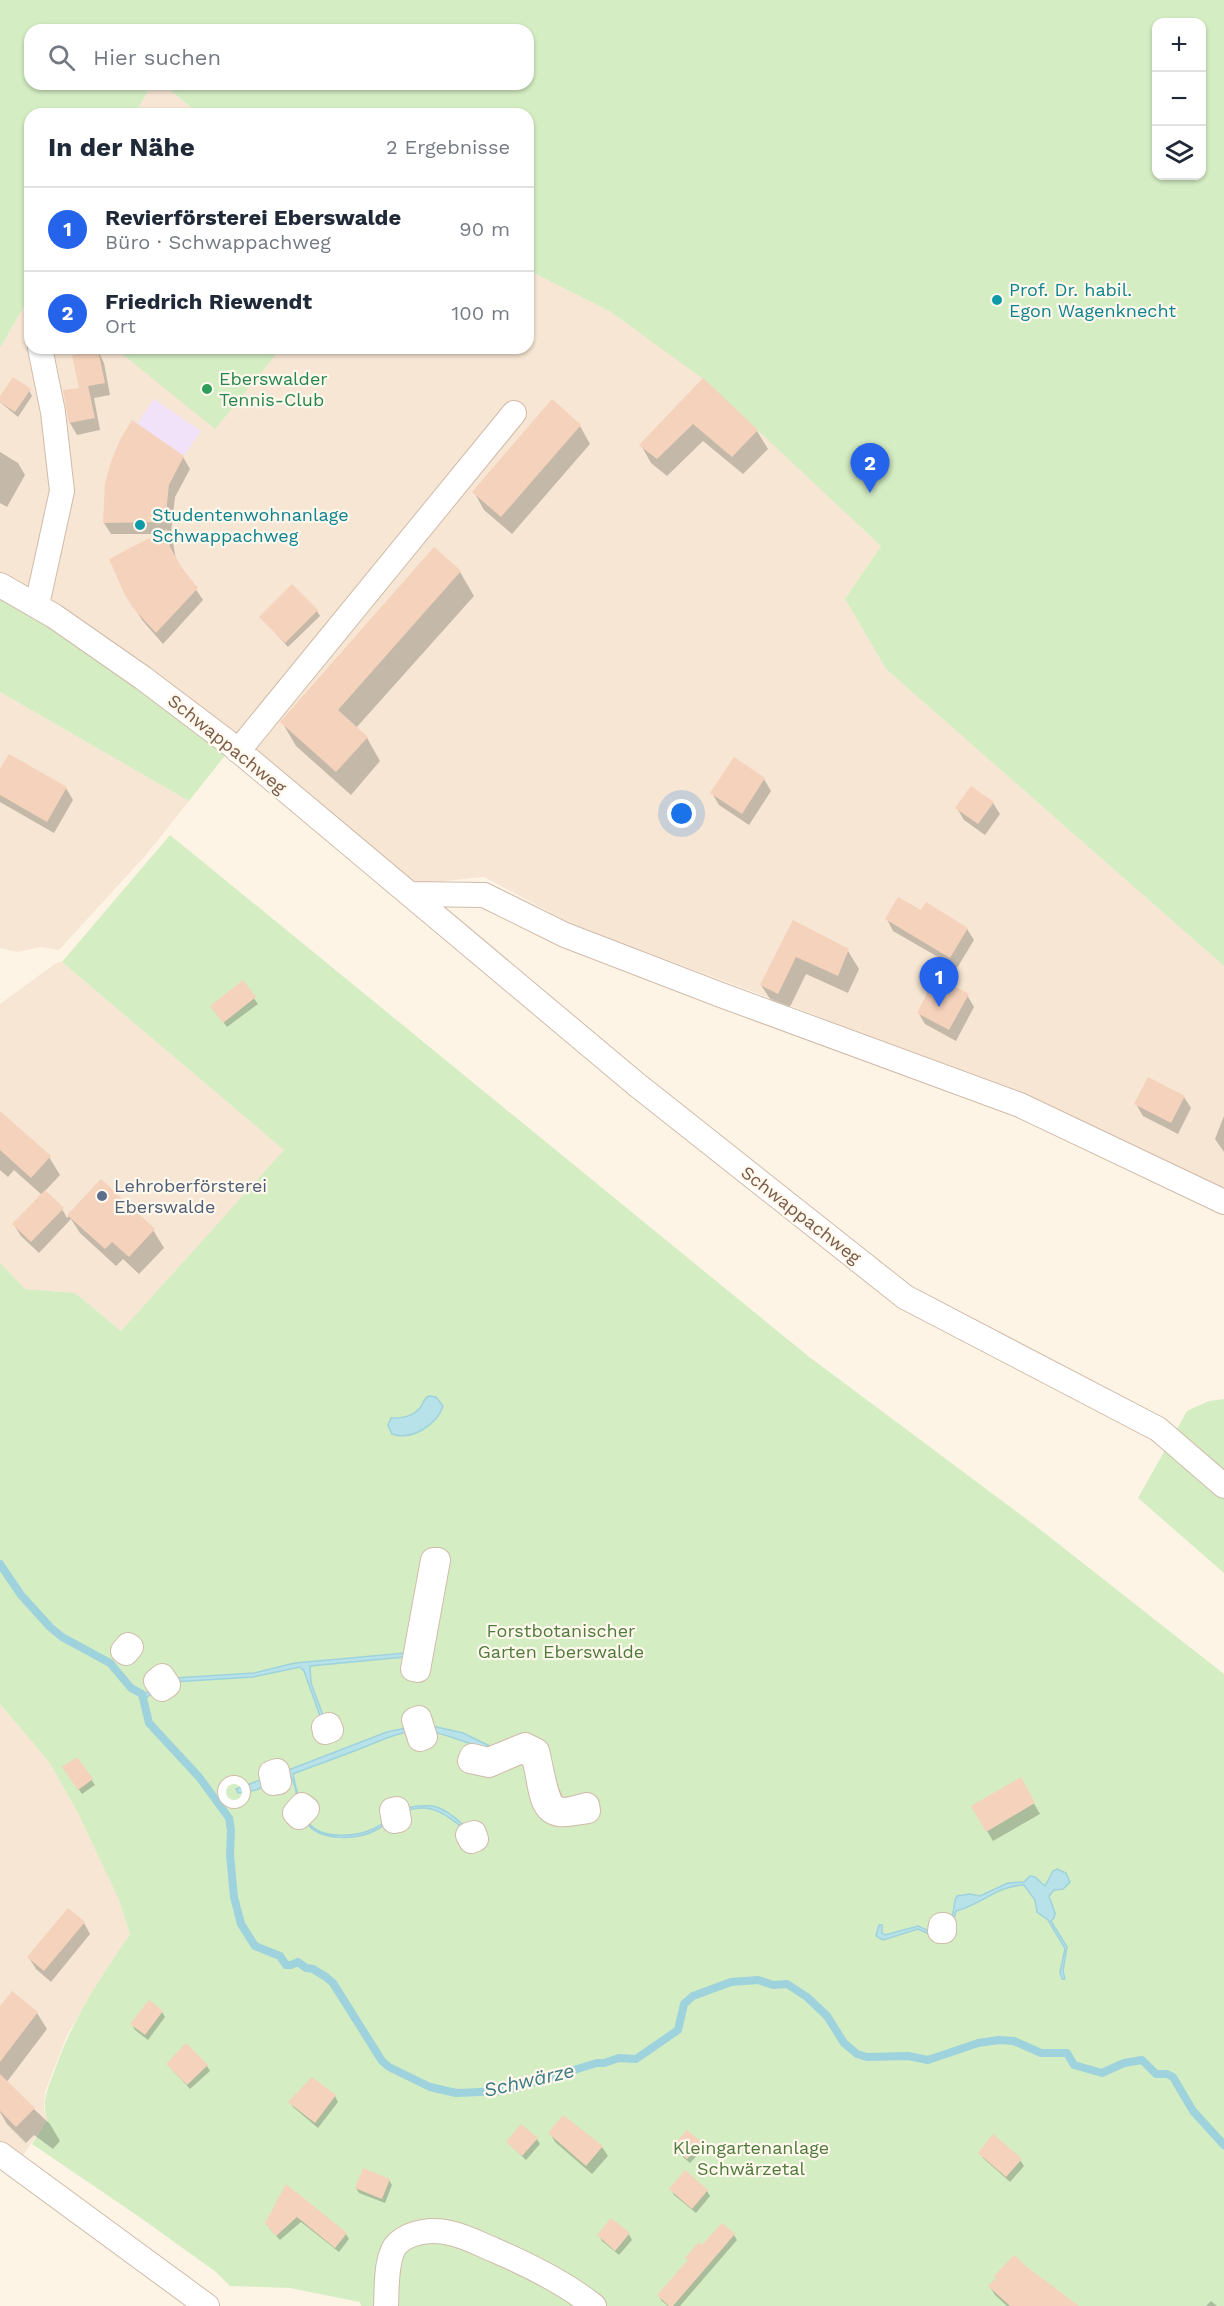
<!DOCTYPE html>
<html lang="de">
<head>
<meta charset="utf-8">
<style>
  :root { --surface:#fff; --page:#f6f6f7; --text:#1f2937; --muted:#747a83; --line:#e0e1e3; --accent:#2563eb }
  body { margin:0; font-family:"Work Sans",sans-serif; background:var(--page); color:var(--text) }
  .controls { position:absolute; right:18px; top:18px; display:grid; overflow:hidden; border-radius:12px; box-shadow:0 2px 4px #0004 }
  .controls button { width:54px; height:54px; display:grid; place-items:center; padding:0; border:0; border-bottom:2px solid var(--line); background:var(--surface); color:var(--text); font:30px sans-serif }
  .you { position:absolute; left:682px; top:814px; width:21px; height:21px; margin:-15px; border:4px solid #fff; border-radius:50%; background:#1a73e8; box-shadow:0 0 0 9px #1a73e833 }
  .badge { display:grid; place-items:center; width:39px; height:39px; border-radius:50%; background:var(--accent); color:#fff; font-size:20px; font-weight:700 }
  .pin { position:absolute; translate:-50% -50px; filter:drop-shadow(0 2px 3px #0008) }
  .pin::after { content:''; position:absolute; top:32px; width:21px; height:18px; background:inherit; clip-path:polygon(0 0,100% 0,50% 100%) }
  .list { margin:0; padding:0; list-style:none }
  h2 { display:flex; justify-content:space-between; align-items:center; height:78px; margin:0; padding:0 24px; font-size:26px }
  h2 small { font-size:20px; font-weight:400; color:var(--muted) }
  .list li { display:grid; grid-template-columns:39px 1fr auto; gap:18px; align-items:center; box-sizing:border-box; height:84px; padding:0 24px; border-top:2px solid var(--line) }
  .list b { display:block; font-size:22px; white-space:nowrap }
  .list p { margin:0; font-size:20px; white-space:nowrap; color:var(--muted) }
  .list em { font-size:20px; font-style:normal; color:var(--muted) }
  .icon { flex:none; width:33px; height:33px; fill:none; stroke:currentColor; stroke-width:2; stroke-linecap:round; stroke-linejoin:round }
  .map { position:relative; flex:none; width:1224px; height:2306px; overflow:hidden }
  .search { position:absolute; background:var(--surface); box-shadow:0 2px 4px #0004; left:24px; top:24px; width:510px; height:66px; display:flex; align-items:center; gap:15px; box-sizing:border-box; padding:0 21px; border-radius:18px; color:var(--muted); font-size:22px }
  .panel { position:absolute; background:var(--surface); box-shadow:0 2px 4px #0004; left:24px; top:108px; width:510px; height:246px; border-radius:18px }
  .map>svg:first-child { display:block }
  .residential { fill:#f6e6d3 }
  .education { fill:#f1e2fa }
  .green { fill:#d4edc3; fill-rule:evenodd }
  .water { fill:#b8e2e9; stroke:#9ed2dc; stroke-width:1.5 }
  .shadow { fill:#0003 }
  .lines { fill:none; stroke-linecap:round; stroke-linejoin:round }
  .stream { stroke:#9ed2dc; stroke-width:8 }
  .building { fill:#f5d2bb }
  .minor-casing { stroke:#d0bbaa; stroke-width:26 }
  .minor { stroke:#fff; stroke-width:24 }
  .culture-dot { fill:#0f9aa8; stroke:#fff8ed; stroke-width:2 }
  .leisure-dot { fill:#2e9e5b; stroke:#fff8ed; stroke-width:2 }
  .service-dot { fill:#5c6f8a; stroke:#fff8ed; stroke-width:2 }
  .labels { text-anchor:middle; stroke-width:4.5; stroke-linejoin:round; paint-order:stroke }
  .culture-label { font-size:18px; fill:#0d838f; stroke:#fff8ed; text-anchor:start }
  .leisure-label { font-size:18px; fill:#27864d; stroke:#fff8ed; text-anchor:start }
  .street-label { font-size:18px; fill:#795948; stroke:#fff8ed }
  .service-label { font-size:18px; fill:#4e5e75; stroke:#fff8ed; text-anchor:start }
  .park-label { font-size:18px; fill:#4f7a3c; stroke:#fff8ed }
  .water-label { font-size:20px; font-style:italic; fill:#3d7b87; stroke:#fff8ed }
</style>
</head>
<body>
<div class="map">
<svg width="1224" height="2306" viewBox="0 0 1224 2306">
  <rect width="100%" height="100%" fill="#fef4e6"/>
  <path class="residential" d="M152 84H163L199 114H135Z
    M528 270 611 312 703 378 881 546 845 599 886 669 1224 966V1189L1109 1133 794 1007 576 926 484 877 414 884 135 657 35 593 0 574V348L30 296V348H528Z
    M0 692 189 801 145 856 59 950 41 947 17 952 0 948Z
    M62 962 284 1150 121 1331 75 1293 25 1289 0 1263V1004L56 963Z
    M0 1704 49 1762 77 1811 119 1900 130 1934 107 1968 67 2035 45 2092 44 2110 47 2120 16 2166 0 2154Z"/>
  <path class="education" d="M154 399 201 431 184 456 137 424Z"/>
  <path class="green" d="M0 0H1224V966L886 669 845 599 881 546 702 378 611 312 528 270V114H199L163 84H528V30H30V84H152L135 114H30V296L0 348ZM1156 22H1202V176H1156Z
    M115 348H281L215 429Z
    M0 596 104 662 227 753 189 801 0 692Z
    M170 835 808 1356 1037 1527 1224 1674V2306H361L360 2302 290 2288 230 2286 216 2272 138 2216 32 2144 47 2120C41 2100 49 2086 56 2067 73 2018 101 1977 130 1934L119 1900 77 1811 49 1762 0 1704V1263L25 1289 75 1293 121 1331 284 1150 62 962Z
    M1224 1399V1573L1138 1498 1187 1411 1209 1401Z"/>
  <path class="water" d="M429 1396 436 1397 443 1406C437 1425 411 1441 392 1434L388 1425 391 1418C402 1418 412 1417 420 1408 424 1403 423 1399 429 1396Z
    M416 1652 415 1656 310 1666 311 1683 327 1726 324 1727 304 1671 300 1667 253 1677 172 1682 157 1688 144 1700 143 1696 155 1685 175 1678 254 1673 295 1663Z
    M424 1724 463 1733 492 1747C473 1749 448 1732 425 1731 401 1729 376 1743 354 1751 334 1759 313 1766 293 1774 296 1789 300 1809 308 1822 320 1840 356 1837 373 1829 397 1818 399 1803 431 1806 444 1807 456 1819 466 1827V1830C452 1820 440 1808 422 1808 402 1808 392 1821 376 1830 358 1840 320 1842 307 1823 294 1806 300 1791 290 1775L256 1790 238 1793 236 1789C255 1783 272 1774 291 1769L387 1732Z
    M1057 1869 1066 1873 1070 1882 1063 1889 1054 1890 1049 1896 1055 1913 1054 1918 1051 1921 1067 1947 1063 1971 1065 1979H1062L1060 1972 1065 1949 1063 1945 1048 1920 1037 1912 1035 1900 1024 1885C998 1885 979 1906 956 1911L953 1922 931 1935 918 1929 883 1940 876 1936 879 1925H882V1933L885 1935 918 1926 931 1932C936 1929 945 1926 949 1921 956 1914 952 1903 957 1896L970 1894 980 1896 1008 1883 1024 1882 1030 1876 1035 1877 1045 1886 1053 1871Z"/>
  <path class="shadow" d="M98 351 104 363 110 395 94 398 100 430 77 435 70 423 65 392 81 389Z
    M703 380 757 431 768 449 743 474 703 441 667 476 651 463 641 445Z
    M29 390 32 396 18 417 0 402V399Z
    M580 426 590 444 512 534 484 510 474 492Z
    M0 452 18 463 25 475 7 507 0 503Z
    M183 457 190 469 175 497 171 533 168 534 173 542 176 560 203 600 163 644 142 620 125 592 161 534H111L104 523Z
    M434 549 460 572 474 596 356 728 367 738 380 761 351 795 296 746 282 722Z
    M317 611 320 616 288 647 261 617Z
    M0 772 66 788 73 800 54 833 0 802Z
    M764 779 771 791 749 825 719 805 712 793Z
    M993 803 1000 814 985 835 964 820 957 808Z
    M887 919 967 929 974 940 957 968 893 931Z
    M794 922 848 951 859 969 848 993 806 974 788 1011 772 1002 761 985Z
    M242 982 258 1004 227 1027 215 1011Z
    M967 995 974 1007 956 1041 925 1024 918 1012Z
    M1184 1097 1191 1108 1178 1134 1143 1116 1136 1104Z
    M0 1113 49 1157 60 1175 44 1192 62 1209 67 1218 101 1181 153 1230 164 1248 139 1274 123 1259 116 1266 80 1233 71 1219 39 1253 21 1236 14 1225 42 1195 14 1170 8 1177 0 1170Z
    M1224 1116V1152L1215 1139Z
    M77 1759 95 1785 82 1794 67 1773Z
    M1020 1779 1040 1814 993 1841 973 1807Z
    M84 1923 90 1934 51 1982 36 1969 29 1958Z
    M0 2009 37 2013 47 2029 6 2083 50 2124 60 2141 53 2149 34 2135 26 2143 7 2124 0 2112Z
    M162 2012 165 2017 148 2040 135 2030 132 2024Z
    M167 2064 207 2066 210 2071 190 2089Z
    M312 2079 335 2096 338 2102 318 2128 293 2107 290 2102Z
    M550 2133 602 2147 608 2156 592 2174 555 2142Z
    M537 2139 540 2144 526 2160 508 2143Z
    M701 2143 704 2148 690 2163 677 2152 674 2147Z
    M980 2153 1020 2160 1024 2166 1010 2182 983 2158Z
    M389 2180 392 2185 385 2203 359 2193 356 2188Z
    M287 2187 346 2234 349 2239 339 2252 301 2222 280 2240 270 2229 266 2223Z
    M671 2189 707 2191 710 2196 696 2213 674 2195Z
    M629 2234 632 2240 619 2255 602 2241 599 2235Z
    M734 2235 737 2240 680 2306H668L662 2301 659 2296 702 2247Z
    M990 2287 1040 2306H1007L995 2295Z
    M1211 2301 1217 2306H1206Z"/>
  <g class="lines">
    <path class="stream" d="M0 1564 21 1595 50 1627 62 1637 110 1663 131 1688 142 1694 149 1723 199 1777 229 1818 231 1830 230 1855 234 1897 241 1924 255 1946 280 1956 286 1965H291L298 1962 306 1968 313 1969 326 1977 333 1983 382 2061 389 2067 430 2087 456 2093 504 2091 597 2063H604L619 2058 636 2059 678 2030 684 2004 693 1996 731 1982 758 1980 773 1985 787 1984 807 1997 827 2016 844 2043 857 2054 867 2057 908 2056 928 2060 978 2043 999 2040 1014 2041 1041 2053H1067L1074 2065 1102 2073 1124 2063 1142 2060 1156 2074H1167L1173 2077 1193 2111 1224 2145"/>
  </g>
  <path class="building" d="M98 350 105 383 88 386 95 418 69 423 63 390 79 388 72 355Z
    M13 377 31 389 15 412 0 402V396Z
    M703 378 758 430 732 457 693 424 657 459 639 445Z
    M552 399 581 425 501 517 472 492Z
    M132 420 184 456 169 485 165 522 103 523 105 483 111 462 120 440Z
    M167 529 170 547 182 568 198 588 156 633 133 608 124 593 109 559Z
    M434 547 461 571 338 710 368 737 336 772 280 722Z
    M292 584 318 610 285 643 259 617Z
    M9 754 67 787 47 822 0 795V769Z
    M734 757 765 778 742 814 710 793Z
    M971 786 994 802 978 824 955 808Z
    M898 897 921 910 926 902 968 928 950 958 885 919Z
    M793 920 849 949 838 976 796 957 778 994 760 985Z
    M936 976 969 994 949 1030 917 1013Z
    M243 980 256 997 223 1023 210 1006Z
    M1148 1077 1185 1096 1171 1123 1134 1104Z
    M0 1111 51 1156 31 1178 0 1150Z
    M101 1179 155 1229 129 1257 112 1242 105 1249 67 1215Z
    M45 1190 64 1208 31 1242 12 1224Z
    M77 1757 93 1779 78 1790 62 1767Z
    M1021 1777 1035 1803 986 1832 971 1806Z
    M68 1908 85 1922 44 1971 27 1957Z
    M12 1991 38 2012 0 2062V2006Z
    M149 2000 163 2011 145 2035 130 2024Z
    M186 2043 208 2065 187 2085 166 2064Z
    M0 2074 35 2108 16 2127 0 2111Z
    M312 2077 336 2095 315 2123 288 2102Z
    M563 2115 603 2146 586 2166 548 2133Z
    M521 2124 538 2138 522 2156 506 2142Z
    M687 2130 702 2142 687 2159 672 2147Z
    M993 2134 1022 2159 1006 2177 978 2153Z
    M363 2168 390 2179 382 2199 355 2188Z
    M685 2170 708 2190 692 2209 669 2189Z
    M286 2184 347 2233 335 2248 297 2217 276 2236 265 2223Z
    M611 2218 630 2233 615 2251 597 2235Z
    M722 2223 735 2234 673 2306H669L657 2295 688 2260 685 2258 699 2242 702 2245Z
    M1014 2255 1027 2267 1079 2306H1010L988 2286 996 2278 994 2276Z"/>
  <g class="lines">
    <g class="minor-casing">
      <path id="minor" d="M0 585 54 616 143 678 233 746 636 1084 905 1297 1158 1429 1224 1486
        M37 605 62 491 53 412 40 348
        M238 751 514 413
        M410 894 484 895 565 935 721 995 1020 1105 1224 1202
        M433 1560H438L418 1670 413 1669Z
        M128 1645 131 1647 126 1653 123 1651Z
        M162 1676 168 1685 162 1689 156 1681Z
        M419 1718 425 1737 420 1739 414 1720Z
        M329 1725 331 1730 325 1732 324 1727Z
        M525 1745 537 1751C541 1764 545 1804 558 1809 567 1812 578 1807 587 1805L588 1811C579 1812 568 1815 559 1814 535 1811 542 1769 531 1753L519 1752 489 1765 470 1761 472 1756 488 1760Z
        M277 1771 279 1782 273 1783 271 1773Z
        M230 1792a4 4 0 1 1 8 0a4 4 0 1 1-8 0Z
        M302 1805 307 1809 299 1817 295 1813Z
        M397 1809 399 1820 394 1821 392 1810Z
        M474 1833 476 1839 471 1841 468 1835Z
        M941 1925H944V1931H940Z
        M0 2154 207 2306
        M386 2306C387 2290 385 2255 398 2243 411 2231 433 2229 450 2233 465 2236 480 2244 494 2250 529 2265 564 2282 594 2306"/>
    </g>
    <use href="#minor" class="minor"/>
  </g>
  <g class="culture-dot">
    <circle cx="997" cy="300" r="6"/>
    <circle cx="140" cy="525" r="6"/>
  </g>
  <circle class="leisure-dot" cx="207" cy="389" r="6"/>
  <circle class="service-dot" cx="102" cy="1196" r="6"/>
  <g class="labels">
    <g class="culture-label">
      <text x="1009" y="296">Prof. Dr. habil.<tspan x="1009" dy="21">Egon Wagenknecht</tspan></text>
      <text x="152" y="521">Studentenwohnanlage<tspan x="152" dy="21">Schwappachweg</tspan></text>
    </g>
    <g class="leisure-label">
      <text x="219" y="385">Eberswalder<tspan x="219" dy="21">Tennis-Club</tspan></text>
    </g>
    <g class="street-label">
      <text transform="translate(227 744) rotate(39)" y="6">Schwappachweg</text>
      <text transform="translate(801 1215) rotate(38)" y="6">Schwappachweg</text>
    </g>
    <g class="service-label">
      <text x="114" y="1192">Lehroberförsterei<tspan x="114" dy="21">Eberswalde</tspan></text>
    </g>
    <g class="park-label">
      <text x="561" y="1637">Forstbotanischer<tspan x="561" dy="21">Garten Eberswalde</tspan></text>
      <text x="751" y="2154">Kleingartenanlage<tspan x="751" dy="21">Schwärzetal</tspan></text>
    </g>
    <g class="water-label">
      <text transform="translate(529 2080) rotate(-13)" y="7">Schwärze</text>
    </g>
  </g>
</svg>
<div class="controls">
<button>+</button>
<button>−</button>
<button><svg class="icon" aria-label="layers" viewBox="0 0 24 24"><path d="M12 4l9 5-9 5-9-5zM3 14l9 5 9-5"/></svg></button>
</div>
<div class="you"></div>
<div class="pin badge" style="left:939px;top:1007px">1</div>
<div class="pin badge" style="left:870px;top:493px">2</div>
<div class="search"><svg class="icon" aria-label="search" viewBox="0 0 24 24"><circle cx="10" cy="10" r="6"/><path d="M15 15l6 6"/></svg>Hier suchen</div>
<section class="panel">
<h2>In der Nähe<small>2 Ergebnisse</small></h2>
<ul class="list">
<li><span class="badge">1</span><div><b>Revierförsterei Eberswalde</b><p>Büro · Schwappachweg</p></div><em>90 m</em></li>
<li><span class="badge">2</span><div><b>Friedrich Riewendt</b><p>Ort</p></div><em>100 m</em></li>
</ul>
</section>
</div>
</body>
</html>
